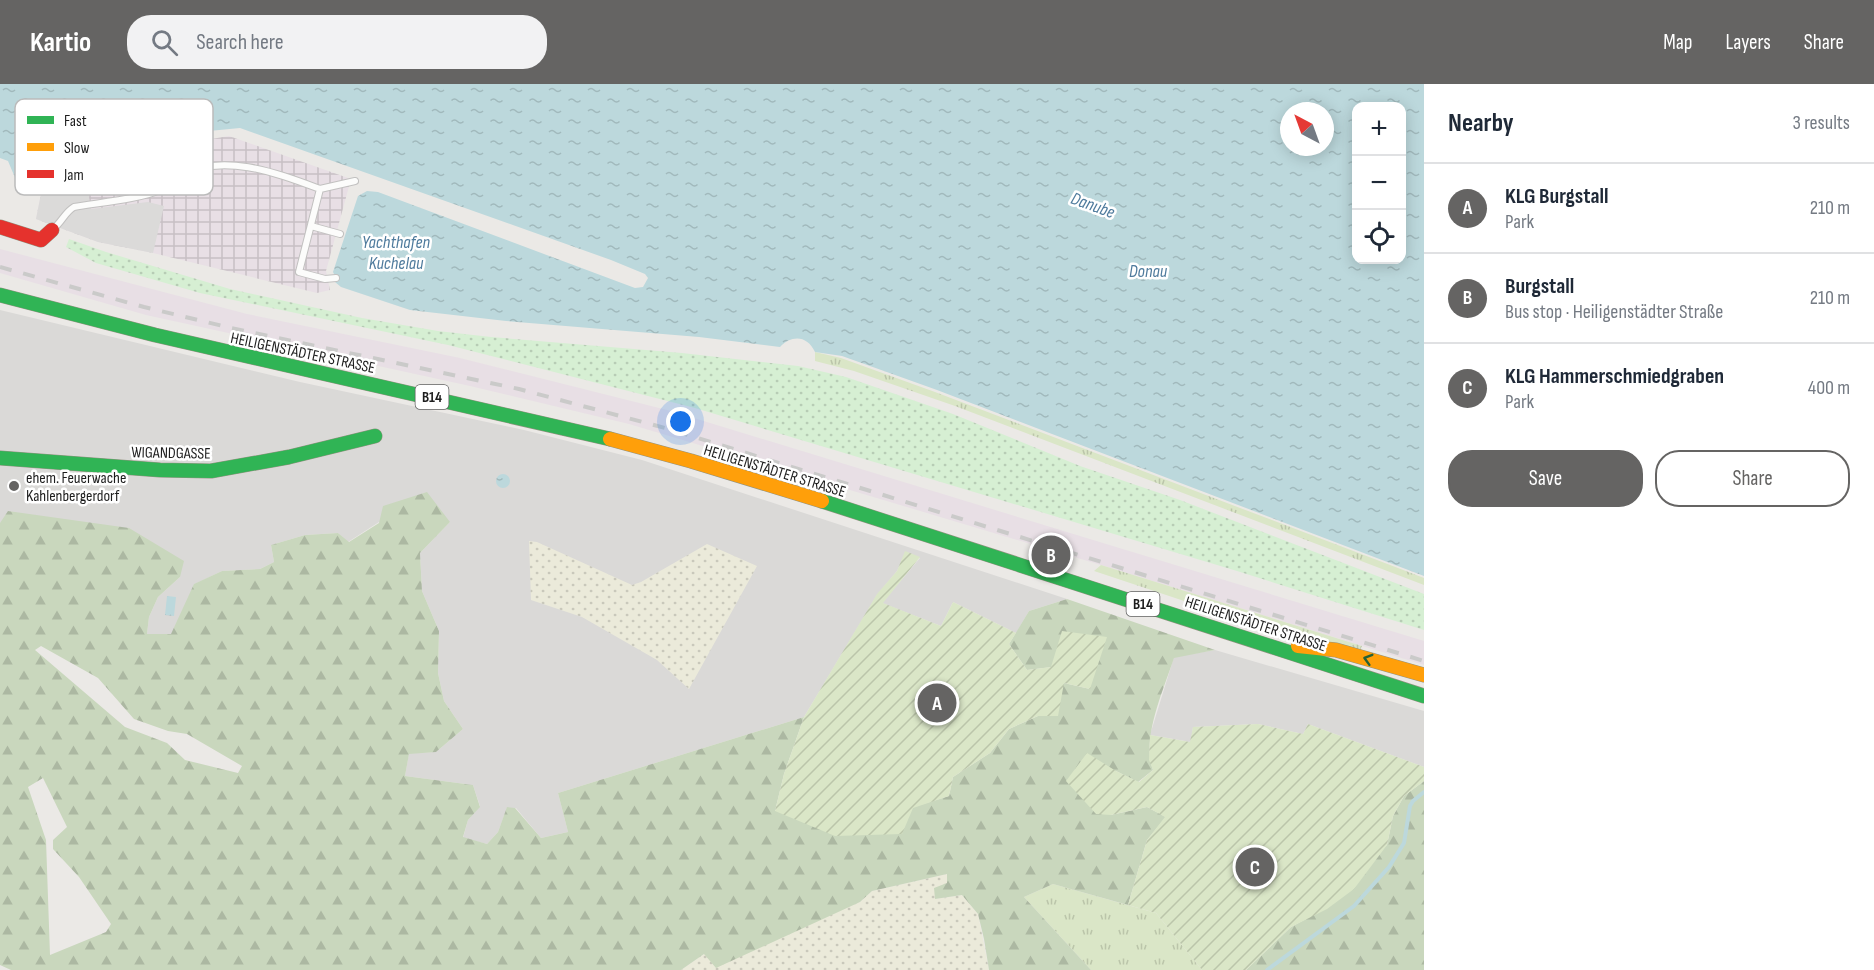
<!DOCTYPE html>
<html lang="en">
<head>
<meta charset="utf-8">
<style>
  :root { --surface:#fff; --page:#f2f2f3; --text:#1f2937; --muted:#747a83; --line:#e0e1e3; --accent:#656463 }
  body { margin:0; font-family:"Sofia Sans Condensed",sans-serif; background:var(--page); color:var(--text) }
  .controls { position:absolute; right:18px; top:18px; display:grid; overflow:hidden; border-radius:12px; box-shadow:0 3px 15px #0003 }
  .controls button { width:54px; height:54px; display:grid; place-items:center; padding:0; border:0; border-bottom:2px solid var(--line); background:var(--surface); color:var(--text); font:30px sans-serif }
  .compass { position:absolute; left:1280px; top:18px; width:54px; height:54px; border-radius:50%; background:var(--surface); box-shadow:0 3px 15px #0003; rotate:319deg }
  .you { position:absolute; left:681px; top:338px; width:21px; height:21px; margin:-15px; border:4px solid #fff; border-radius:50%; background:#1a73e8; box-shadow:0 0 0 9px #1a73e833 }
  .badge { display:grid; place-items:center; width:39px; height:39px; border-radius:50%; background:var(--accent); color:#fff; font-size:20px; font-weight:700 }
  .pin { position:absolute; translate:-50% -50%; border:3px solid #fff; box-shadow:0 2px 6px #0006 }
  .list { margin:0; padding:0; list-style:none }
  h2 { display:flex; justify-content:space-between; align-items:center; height:78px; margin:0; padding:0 24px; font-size:26px }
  h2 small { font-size:20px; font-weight:400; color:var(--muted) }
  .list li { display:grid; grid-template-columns:39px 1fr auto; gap:18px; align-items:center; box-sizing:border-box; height:90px; padding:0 24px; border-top:2px solid var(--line) }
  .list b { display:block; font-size:22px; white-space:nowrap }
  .list p { margin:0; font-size:20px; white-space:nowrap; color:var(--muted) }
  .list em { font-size:20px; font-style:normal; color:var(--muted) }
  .actions { display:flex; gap:12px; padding:18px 24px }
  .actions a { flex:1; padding:14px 0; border:2px solid var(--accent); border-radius:24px; text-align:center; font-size:21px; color:var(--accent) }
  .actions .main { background:var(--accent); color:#fff }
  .icon { flex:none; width:33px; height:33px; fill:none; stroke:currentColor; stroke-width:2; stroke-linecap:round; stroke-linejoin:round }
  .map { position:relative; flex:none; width:1424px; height:886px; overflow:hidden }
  header { display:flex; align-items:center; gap:36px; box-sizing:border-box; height:84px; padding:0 30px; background:var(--accent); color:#fff }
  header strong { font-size:28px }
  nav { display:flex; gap:33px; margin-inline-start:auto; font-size:21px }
  .search { width:420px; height:54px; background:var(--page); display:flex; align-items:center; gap:15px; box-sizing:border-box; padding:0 21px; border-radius:24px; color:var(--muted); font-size:22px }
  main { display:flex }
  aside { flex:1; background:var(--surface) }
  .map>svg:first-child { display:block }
  .residential { fill:#dad9d7 }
  .industrial { fill:url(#industrial-grid) }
  .railway { fill:#e8dfe5 }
  .farmland { fill:url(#farmland-dots) }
  .grass { fill:url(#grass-tufts) }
  .forest { fill:url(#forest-firs); fill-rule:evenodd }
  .park { fill:url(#park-dots) }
  .garden { fill:url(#garden-furrows) }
  .parking { fill:#dbdad9 }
  .water { fill:url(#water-ripples); fill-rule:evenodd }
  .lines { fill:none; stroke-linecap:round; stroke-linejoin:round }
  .stream { stroke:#bcd8dc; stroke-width:4 }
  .lane-casing { stroke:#c2c1c0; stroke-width:8 }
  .fast-casing { stroke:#939380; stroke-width:15 }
  .slow-casing { stroke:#939380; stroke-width:15 }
  .jam-casing { stroke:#939380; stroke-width:15 }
  .lane { stroke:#fcfcfb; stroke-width:6 }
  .fast { stroke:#30b455; stroke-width:14 }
  .slow { stroke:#ff9f0a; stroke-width:14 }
  .jam { stroke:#e5322d; stroke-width:14 }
  .rail { stroke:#cacac9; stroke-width:4; stroke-dasharray:12 12; stroke-linecap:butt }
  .oneway { stroke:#266136 }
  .poi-dot { fill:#656463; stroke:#fff; stroke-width:2 }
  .labels { text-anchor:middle; stroke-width:5; stroke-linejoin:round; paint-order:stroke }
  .shield { fill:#fff; stroke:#616161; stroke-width:1.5 }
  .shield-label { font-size:15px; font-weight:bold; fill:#1d1d1d }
  .street-label { font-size:16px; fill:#1d1d1d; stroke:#fff }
  .poi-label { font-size:16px; fill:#1d1d1d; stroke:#fff; text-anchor:start }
  .water-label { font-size:18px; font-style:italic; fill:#4f7b9d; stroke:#fff }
  .key { fill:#fff; stroke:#bbb; stroke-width:1.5 }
  .key-label { font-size:16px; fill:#1d1d1d }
</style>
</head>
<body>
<header>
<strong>Kartio</strong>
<div class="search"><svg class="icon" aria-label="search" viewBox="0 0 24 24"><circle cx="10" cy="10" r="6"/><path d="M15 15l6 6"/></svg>Search here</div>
<nav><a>Map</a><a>Layers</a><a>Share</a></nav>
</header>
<main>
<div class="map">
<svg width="1424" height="886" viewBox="0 0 1424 886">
  <defs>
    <pattern id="industrial-grid" width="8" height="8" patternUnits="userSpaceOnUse" patternTransform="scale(1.5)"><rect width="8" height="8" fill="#e8dfe5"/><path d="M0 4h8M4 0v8" fill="none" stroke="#c7bfc4"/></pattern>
    <pattern id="farmland-dots" width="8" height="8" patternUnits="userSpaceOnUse" patternTransform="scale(1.5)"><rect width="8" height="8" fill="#ebeada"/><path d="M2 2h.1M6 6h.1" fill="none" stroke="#c9c8bb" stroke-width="1.8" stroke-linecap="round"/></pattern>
    <pattern id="grass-tufts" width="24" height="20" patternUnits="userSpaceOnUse" patternTransform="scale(1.5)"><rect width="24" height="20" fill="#dae6c7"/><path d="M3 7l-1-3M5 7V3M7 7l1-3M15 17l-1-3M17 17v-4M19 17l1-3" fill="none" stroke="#bbc5aa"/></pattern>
    <pattern id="forest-firs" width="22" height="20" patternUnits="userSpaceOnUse" patternTransform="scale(1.5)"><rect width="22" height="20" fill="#c9d7bd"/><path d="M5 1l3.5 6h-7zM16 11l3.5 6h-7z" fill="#acb8a2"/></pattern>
    <pattern id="park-dots" width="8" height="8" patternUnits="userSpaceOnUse" patternTransform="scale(1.5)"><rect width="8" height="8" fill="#d6efd3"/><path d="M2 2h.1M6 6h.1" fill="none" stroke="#b7ccb5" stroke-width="1.8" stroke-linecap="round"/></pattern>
    <pattern id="garden-furrows" width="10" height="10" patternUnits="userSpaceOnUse" patternTransform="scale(1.5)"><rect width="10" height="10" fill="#dae6c7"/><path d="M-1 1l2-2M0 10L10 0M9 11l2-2" fill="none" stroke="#bbc5aa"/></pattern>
    <pattern id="water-ripples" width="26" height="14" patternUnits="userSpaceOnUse" patternTransform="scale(1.5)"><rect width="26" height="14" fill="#bcd8dc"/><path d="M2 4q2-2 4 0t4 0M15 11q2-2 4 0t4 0" fill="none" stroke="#a1b9bc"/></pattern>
  </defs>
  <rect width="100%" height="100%" fill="#ebe9e6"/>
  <path class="residential" d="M0 226 300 298 524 346 642 376 1067 515 1029 527 1016 549 953 518 941 542 882 519 920 474 906 468 897 487 877 511 804 633 558 709 568 748 541 754 516 724H507L498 748 487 760 463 754 468 736 480 722 473 701 405 692 409 669 436 668 463 645 444 617 438 589 439 547 422 507 420 469 450 438H379L348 458 338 449 305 451 271 461 274 478 260 485 222 487 195 500 172 550H147L149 533 158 513 180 493 9 427 0 648Z
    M1215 566 1424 627V683L1308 640 1303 650 1258 640 1193 643 1191 658 1150 651 1174 573Z"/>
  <path class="industrial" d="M229 52 351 95 326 187 330 206 317 209 153 169 98 158 36 135 47 80 80 77Z"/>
  <path class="railway" d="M0 165 247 230 460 274 671 327 1424 557V581L1101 481 629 340 470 302 146 231 0 189Z"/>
  <path class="farmland" d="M529 457 537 458 632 501 641 498 707 460 757 482 689 605 657 576 582 533 531 516Z
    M947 790 948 799 935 815 962 811 978 830 989 886H681L704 870 860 818 872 807Z"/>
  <path class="grass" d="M815 268 841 274 935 308 1398 484 1424 494V501L955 322 854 287 815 277Z
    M1101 481 1362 562 1360 566 1277 548 1094 487Z
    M1053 800 1156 829 1202 886H1091L1024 813Z"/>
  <path class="forest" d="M427 408 450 438 420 469 422 507 439 547 438 589 444 617 463 645 436 668 409 670 405 692 473 701 480 723 468 736 463 753 487 760 498 748 507 723 515 724 541 754 568 748 558 709 804 633 784 690 775 727 913 723 949 712 953 693 990 669 1009 645 1038 632 1064 599 1090 605 1052 583 1027 586 1009 560 1029 527 1067 515 1215 566 1174 574C1164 605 1141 654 1153 686L1138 698 1116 687 1111 731 1147 723 1166 733 1147 756 1128 821 1053 800 1024 813 1091 886H989L984 855 978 830 962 811 935 815 934 804 947 799V790L872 807 860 818 716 884 704 870 681 886H11L0 881V439L8 427 129 444 184 477 180 493 158 513 149 533 147 550H171L194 500 222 487 260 485 274 478 271 461 305 451 338 449 349 458 379 439 383 422ZM41 562 98 594 134 635 168 647 187 650 242 682 238 689 185 676 167 659 125 643 35 566ZM43 694 67 743 53 756V765L79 793 111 840 106 848 50 871 46 756 28 703Z
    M1424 697V886H1246L1291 843 1306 835 1387 761 1393 732 1404 712Z"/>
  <path class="park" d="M69 155 106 168 230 205 362 234 438 247 491 253 682 269 798 282 846 293 953 330 1080 382 1180 416 1424 510V546L1237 487 695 324 448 261 200 209 96 179 66 163Z"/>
  <path class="garden" d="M905 467 920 473 883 519 941 542 953 518 1016 549 1009 560 1027 586 1051 583 1062 547 1107 553 1090 605 1064 599 1058 632H1038L1009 645 990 669 953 693 949 712 913 724 902 750 835 752 775 727 784 690 804 633 877 510 897 487Z
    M1258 640 1303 650 1308 640 1424 683V697L1404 712 1393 732 1387 761 1354 805 1327 825 1291 843 1246 886H1202L1156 829 1128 821 1147 756 1165 733 1147 723 1111 731 1096 730 1066 697 1087 669 1116 687 1139 698 1153 686 1149 676 1150 651 1190 658 1193 643Z"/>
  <path class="parking" d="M80 77 84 82 91 125 148 118 164 122 153 169 98 158 36 135 47 80Z"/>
  <path class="water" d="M0 0H1424V492L937 306 842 272 815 268C808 252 792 250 780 263L699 253 506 237 410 226 341 203 335 198 336 194 333 188 358 112 367 107 378 108 635 204 643 203 648 194 645 190 611 176 240 44 147 53 30 73 27 94 16 96 8 77 0 74ZM1356 22H1402V176H1356ZM1289 27H1325V63H1289Z
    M496 397a7 7 0 1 1 14 0a7 7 0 1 1-14 0Z
    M167 512 176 513 174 532 165 531Z"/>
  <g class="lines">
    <path class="stream" d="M1267 886 1354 822 1389 783 1404 759 1410 722 1413 717 1424 708"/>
    <g class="lane-casing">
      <path id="lane" d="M320 105 355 97
        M311 142 340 150
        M53 145C62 138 65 128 74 123 96 119 141 115 160 106 166 102 171 96 178 92 223 68 277 89 320 105L299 188 325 195 336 194"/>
    </g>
    <g class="fast-casing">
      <path id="fast" d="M0 211 155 251 610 355
        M0 374 160 386 211 387 289 373 375 352
        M822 417 1424 612"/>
    </g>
    <g class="slow-casing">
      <path id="slow" d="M610 355 691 377 822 417
        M1298 562 1336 566 1424 591"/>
    </g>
    <g class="jam-casing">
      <path id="jam" d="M0 143 41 156 52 146"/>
    </g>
    <use href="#lane" class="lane"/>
    <use href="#fast" class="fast"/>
    <use href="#slow" class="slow"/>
    <use href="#jam" class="jam"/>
    <path class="rail" d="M0 183 144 223 231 244 519 305 665 344 1424 577"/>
  </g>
  <defs><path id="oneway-chevron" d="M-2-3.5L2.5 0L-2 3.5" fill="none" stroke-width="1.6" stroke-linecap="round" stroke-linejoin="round" transform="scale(1.5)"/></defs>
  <use class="oneway" href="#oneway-chevron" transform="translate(1368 575) rotate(-164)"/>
  <circle class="poi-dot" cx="14" cy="402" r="6"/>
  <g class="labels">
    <g class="shield">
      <rect x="415.5" y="301" width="33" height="24" rx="4.5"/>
      <rect x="1126.5" y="508" width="33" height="24" rx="4.5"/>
    </g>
    <g class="shield-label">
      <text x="432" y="318">B14</text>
      <text x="1143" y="525">B14</text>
    </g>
    <g class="street-label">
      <text transform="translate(303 268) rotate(12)" y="6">HEILIGENSTÄDTER STRASSE</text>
      <text transform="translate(171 368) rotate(1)" y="6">WIGANDGASSE</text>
      <text transform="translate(775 386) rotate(17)" y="6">HEILIGENSTÄDTER STRASSE</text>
      <text transform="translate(1256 539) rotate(18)" y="6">HEILIGENSTÄDTER STRASSE</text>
    </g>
    <g class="poi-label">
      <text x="26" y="399">ehem. Feuerwache<tspan x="26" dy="18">Kahlenbergerdorf</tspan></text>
    </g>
    <g class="water-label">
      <text transform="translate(1093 121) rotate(20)" y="6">Danube</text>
      <text x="396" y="164">Yachthafen<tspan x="396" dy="21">Kuchelau</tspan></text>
      <text x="1148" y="193">Donau</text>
    </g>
  </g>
  <rect x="15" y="15" width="198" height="96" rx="9" class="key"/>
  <rect x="27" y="32" width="27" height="8" fill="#30b455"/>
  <rect x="27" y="59" width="27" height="8" fill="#ff9f0a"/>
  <rect x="27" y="86" width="27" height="8" fill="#e5322d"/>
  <g class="key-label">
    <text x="64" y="42">Fast</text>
    <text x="64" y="69">Slow</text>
    <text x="64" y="96">Jam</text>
  </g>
</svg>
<div class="controls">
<button>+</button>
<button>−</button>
<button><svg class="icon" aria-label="locate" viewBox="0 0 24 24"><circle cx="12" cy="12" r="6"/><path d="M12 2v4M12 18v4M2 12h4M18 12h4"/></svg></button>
</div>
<svg class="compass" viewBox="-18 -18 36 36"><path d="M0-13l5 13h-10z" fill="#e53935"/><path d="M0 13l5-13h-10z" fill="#747a83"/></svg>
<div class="you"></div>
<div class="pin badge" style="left:937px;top:619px">A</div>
<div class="pin badge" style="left:1051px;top:471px">B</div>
<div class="pin badge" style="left:1255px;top:783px">C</div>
</div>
<aside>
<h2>Nearby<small>3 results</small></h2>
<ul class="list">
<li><span class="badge">A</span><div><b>KLG Burgstall</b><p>Park</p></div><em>210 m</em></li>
<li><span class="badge">B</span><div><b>Burgstall</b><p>Bus stop · Heiligenstädter Straße</p></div><em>210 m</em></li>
<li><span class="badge">C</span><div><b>KLG Hammerschmiedgraben</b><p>Park</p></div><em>400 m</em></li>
</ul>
<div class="actions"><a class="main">Save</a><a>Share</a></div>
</aside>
</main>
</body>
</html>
